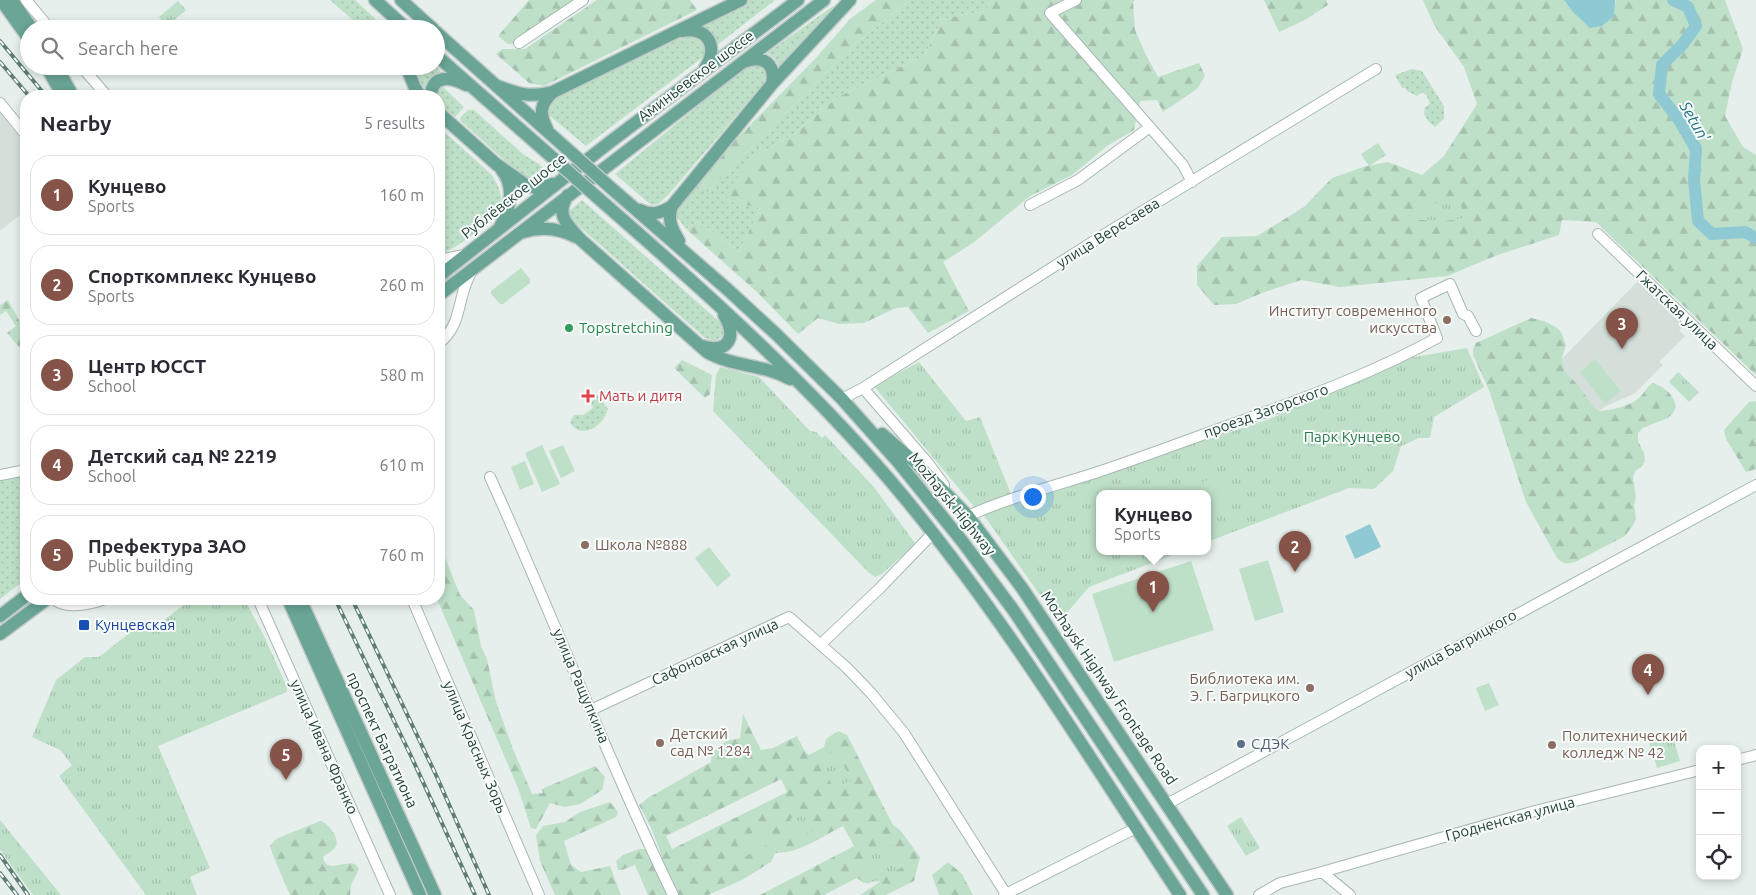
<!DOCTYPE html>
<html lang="en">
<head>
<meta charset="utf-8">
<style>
  :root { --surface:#fff; --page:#f7f7f7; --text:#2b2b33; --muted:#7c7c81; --line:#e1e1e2; --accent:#855347 }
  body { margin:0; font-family:Ubuntu,sans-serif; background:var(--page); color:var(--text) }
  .controls { position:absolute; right:15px; bottom:15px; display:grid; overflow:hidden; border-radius:10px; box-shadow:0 2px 8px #0003 }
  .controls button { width:45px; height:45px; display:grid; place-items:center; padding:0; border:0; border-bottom:1px solid var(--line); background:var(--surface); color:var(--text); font:25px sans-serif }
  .you { position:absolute; left:1032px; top:496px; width:18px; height:18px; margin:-12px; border:4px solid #fff; border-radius:50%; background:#1a73e8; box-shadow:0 0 0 8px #1a73e833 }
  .badge { display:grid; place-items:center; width:32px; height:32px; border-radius:50%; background:var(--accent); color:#fff; font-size:16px; font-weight:700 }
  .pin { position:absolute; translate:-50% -41px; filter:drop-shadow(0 1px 2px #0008) }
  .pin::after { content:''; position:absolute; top:26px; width:18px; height:15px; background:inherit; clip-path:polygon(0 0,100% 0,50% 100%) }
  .popup { position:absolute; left:1096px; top:490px; width:115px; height:65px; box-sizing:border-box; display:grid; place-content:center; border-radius:10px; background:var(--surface); filter:drop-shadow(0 1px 4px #0005); font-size:16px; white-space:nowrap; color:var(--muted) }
  .popup b { font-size:19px; color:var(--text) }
  .popup::after { content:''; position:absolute; left:50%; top:100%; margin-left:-10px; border:10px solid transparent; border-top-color:var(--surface) }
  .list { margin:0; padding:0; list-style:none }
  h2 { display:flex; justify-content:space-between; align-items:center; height:65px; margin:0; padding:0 20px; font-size:21px }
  h2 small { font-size:16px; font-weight:400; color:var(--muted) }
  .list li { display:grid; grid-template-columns:32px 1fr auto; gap:15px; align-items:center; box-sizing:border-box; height:80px; margin:0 10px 10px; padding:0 10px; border:1px solid var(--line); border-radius:20px }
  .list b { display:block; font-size:19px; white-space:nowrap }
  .list p { margin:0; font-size:16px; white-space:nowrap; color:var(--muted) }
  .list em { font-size:16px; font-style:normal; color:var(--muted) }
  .icon { flex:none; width:28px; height:28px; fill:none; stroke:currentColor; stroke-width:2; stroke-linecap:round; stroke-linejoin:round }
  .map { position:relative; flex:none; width:1756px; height:895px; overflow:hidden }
  .search { position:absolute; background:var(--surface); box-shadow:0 2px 8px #0003; left:20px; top:20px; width:425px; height:55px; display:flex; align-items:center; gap:12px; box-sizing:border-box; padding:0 18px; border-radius:28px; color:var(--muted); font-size:19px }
  .panel { position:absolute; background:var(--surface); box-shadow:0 2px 8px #0003; left:20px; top:90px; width:425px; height:515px; border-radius:20px }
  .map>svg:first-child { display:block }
  .built { fill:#d4dfda }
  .grass { fill:url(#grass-dots) }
  .forest { fill:url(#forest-firs); fill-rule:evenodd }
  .park { fill:url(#park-tufts) }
  .pitch { fill:#bfe0c8 }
  .water { fill:#8ec9d4 }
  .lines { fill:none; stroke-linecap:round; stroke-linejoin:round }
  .river { stroke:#8ec9d4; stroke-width:12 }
  .minor-casing { stroke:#a8b8b2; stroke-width:12 }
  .major-casing { stroke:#c2cac8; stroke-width:15 }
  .minor { stroke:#fff; stroke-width:10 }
  .major { stroke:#6aa596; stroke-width:12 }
  .rail-casing { stroke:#5f7d75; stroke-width:4 }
  .rail { stroke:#f7fbf9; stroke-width:2; stroke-dasharray:5.5; stroke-linecap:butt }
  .major-bridge-casing { stroke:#c2cac8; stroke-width:15; stroke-linecap:butt }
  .major-bridge { stroke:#6aa596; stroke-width:12 }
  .education-dot { fill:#8d6e63; stroke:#f7fbf9; stroke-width:2 }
  .leisure-dot { fill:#2e9e5b; stroke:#f7fbf9; stroke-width:2 }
  .health-dot { fill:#e0444e; stroke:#f7fbf9; stroke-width:2 }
  .transit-dot { fill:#1a4fb4; stroke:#f7fbf9; stroke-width:2 }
  .service-dot { fill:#5c6f8a; stroke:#f7fbf9; stroke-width:2 }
  .labels { text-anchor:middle; stroke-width:4; stroke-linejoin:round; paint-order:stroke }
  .street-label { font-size:15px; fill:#24423a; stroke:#f7fbf9 }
  .education-label { font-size:15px; fill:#785e54; stroke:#f7fbf9; text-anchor:start }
  .leisure-label { font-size:15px; fill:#27864d; stroke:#f7fbf9; text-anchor:start }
  .health-label { font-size:15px; fill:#be3a42; stroke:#f7fbf9; text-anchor:start }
  .park-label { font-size:15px; fill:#2d7a4b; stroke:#f7fbf9 }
  .transit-label { font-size:15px; fill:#164399; stroke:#f7fbf9; text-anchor:start }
  .service-label { font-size:15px; fill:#4e5e75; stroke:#f7fbf9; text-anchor:start }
  .water-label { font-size:16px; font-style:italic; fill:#1c6f80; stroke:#f7fbf9 }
</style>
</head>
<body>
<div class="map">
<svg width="1756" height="895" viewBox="0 0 1756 895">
  <defs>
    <pattern id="grass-dots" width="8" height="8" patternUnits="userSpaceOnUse" patternTransform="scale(1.25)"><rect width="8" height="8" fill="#bfe0c8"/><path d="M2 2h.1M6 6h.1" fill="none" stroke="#a4c1ad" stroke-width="1.8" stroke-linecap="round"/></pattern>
    <pattern id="forest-firs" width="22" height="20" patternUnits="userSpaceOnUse" patternTransform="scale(1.25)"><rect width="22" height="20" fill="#bfe0c8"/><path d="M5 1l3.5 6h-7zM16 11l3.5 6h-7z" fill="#a4c1ad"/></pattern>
    <pattern id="park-tufts" width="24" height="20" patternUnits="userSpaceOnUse" patternTransform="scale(1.25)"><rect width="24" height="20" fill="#bfe0c8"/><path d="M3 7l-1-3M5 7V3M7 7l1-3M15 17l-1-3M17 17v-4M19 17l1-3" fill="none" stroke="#a4c1ad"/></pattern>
  </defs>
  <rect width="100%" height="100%" fill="#e6efeb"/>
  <path class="built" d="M0 112 26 145V210L0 231Z
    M1640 279 1686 323 1679 330 1685 336 1659 362 1663 365 1634 394 1608 405 1570 428 1547 374Z"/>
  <path class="grass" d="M330 0H355L386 29H363Z
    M746 0H775L716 46 711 32 698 23Z
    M910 0H992L985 11 942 19 925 55 838 97 791 136 755 156 728 201 760 208 739 252 698 221 686 229 677 217 674 207 699 177 707 192 855 44Z
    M833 6 834 8 781 69 774 58 767 53Z
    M687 33 704 39 706 54 703 57 586 146 550 116C546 108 550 103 556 98Z
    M749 64C758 65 762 66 766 74L764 83 669 194 658 204 651 205 615 174Z
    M415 66H436L441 72 425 89 421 84Z
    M1412 69 1422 71 1444 106V119L1435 127 1428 121 1424 114 1425 107 1430 104 1426 94 1425 95 1423 92 1417 96 1407 91 1405 88H1402L1395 75Z
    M442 86 464 107 455 117 439 104V96H435L440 87Z
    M468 110H474L524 155 539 164 549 174 538 182 527 181 461 121 460 118Z
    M439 127 492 175C497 183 503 195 501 204 498 218 453 252 439 254Z
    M582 200 722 324 724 329 723 336 715 341 705 338 571 219 569 211Z
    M596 393 608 409C604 425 583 441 570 423 575 410 575 417 585 414L593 408 590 403 594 400 592 397Z
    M26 473V579L0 599V478Z"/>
  <path class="forest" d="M529 0H582L519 43 508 44 498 36Z
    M597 0H690L697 10 544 86 529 83 496 54 502 49H525Z
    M876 0H910L855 44 707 192 699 177 814 60 850 19Z
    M992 0H1135L1133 2 1135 30 1146 55 1158 77 1199 63 1205 76 1197 89 1163 112 1157 100 1140 101 1134 130 1107 146 1072 175 1030 196 973 243 943 262 969 311 928 333 908 307 896 308 864 323 839 324 818 318 798 334 758 293 686 229 698 221 739 252 760 208 727 201 728 189 755 156 791 136 838 97 925 55 942 19 985 11Z
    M1264 0H1326L1328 5 1305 20 1279 32Z
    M1423 0H1564L1572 11 1616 2 1615 0H1725L1743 49 1732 82 1725 116 1743 147 1756 155V375L1596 222 1562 220 1559 235 1495 256 1447 276 1340 287 1301 280 1262 293 1236 304 1214 305 1197 285V266L1222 237 1257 236 1304 207 1332 178 1363 167 1388 162 1422 175 1444 156 1477 104 1464 67 1434 25Z
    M8 300 26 333V355L7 333 16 326 6 311 0 315V305Z
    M1531 318 1544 321 1556 327 1561 332 1566 345 1562 358 1564 371 1579 386 1594 408 1600 411C1612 410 1630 406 1639 398 1645 393 1646 387 1653 383 1665 387 1674 395 1676 407L1673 413 1668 418 1643 428 1638 433V441L1644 453 1645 461 1641 467 1635 471 1633 477 1636 498 1634 505 1636 519 1633 525 1625 536 1575 562C1567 564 1563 564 1557 558L1526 502 1489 390 1473 355V349L1476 343Z
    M682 360 712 375 710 394 705 398 674 368Z
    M1756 401V469L1746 472 1726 439 1724 430 1749 402Z
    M439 543 460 595 474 610 481 646 487 659 496 702 513 749 532 794 543 793 542 789 595 766 605 777 602 790 580 804 565 807 550 803 536 829 531 828 518 788 437 599H439Z
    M743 714 761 750 773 748 797 736 804 750 809 755 824 747 826 739 838 731 847 735 893 825 900 830 920 857 914 881 886 895H860L881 881 864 883 857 878 824 895H760L854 846 843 826C823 836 798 854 775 853L771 862 742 880 708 895H675C663 863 657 834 639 805L648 798 711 762 712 753 726 741 740 738ZM781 779 787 792 672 849 666 836Z
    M610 802 618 812 616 817 564 841 571 865 581 872 610 866 621 895H555L540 861 536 835 543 826 565 822 580 812Z
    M320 821C328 822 340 839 336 846 334 851 327 853 323 857 327 878 352 853 359 869L351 885 350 895H290L274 858 270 846 276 839Z
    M639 849H645L653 858 671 895H648L635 865 622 870H618L616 861 623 855Z
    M948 862 962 874 973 895H939L932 875Z"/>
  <path class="park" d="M178 1 186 10 166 27 159 17Z
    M1378 143 1386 155 1369 166 1361 154Z
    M1441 200 1459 202 1462 208V218L1446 221 1419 220 1421 212Z
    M1467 348 1484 387 1434 417 1430 438H1419L1401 446 1393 471 1374 489 1349 488 1207 542V493H1099V551H1183L1089 587 1059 622 983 514 1267 420 1409 358Z
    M919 362 966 421 980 417 1011 494 975 508 874 386Z
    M720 367 759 377 810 431 816 432 822 438 825 435 873 486 915 543 913 546 882 574 875 577 868 572 713 411 716 375Z
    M1678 372 1699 392 1689 402 1669 382Z
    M191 599H237L238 601 244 599 263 634 287 687V692L158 746 210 868 190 877 197 895H146L59 776 72 765 60 750 32 737 56 680 85 657H99L136 628 153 629Z
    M1672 734 1680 761 1657 768 1649 742Z
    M836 750 851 780 834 789 819 759Z
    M804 812 814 830 799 837 790 819Z
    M1241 817 1260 848 1246 856 1227 826Z
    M0 820 61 895H33L0 850Z
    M893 845 905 866 867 884 863 876 871 855Z"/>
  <path class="pitch" d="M521 268 530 279V283L503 304H500L491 294V291Z
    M1595 359 1621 391 1605 404 1580 372Z
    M542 445 560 484 542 492 525 453Z
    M563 445 575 471 561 478 549 451Z
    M525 461 534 484 520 490 511 467Z
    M1221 475 1232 502 1213 509 1203 482Z
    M709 547 731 575 717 587 695 558Z
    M1268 560 1284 612 1255 621 1239 569Z
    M1191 561 1214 630 1114 662 1092 594Z
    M1489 683 1499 705 1485 711 1476 688Z
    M124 806C139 814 143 826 143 841L128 834 123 817Z
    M766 826 774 841 744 857 736 841Z"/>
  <path class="water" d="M1564 0H1615L1614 16 1602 26 1590 28 1572 11Z
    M1370 524 1381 547 1355 559 1345 536Z"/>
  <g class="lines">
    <path class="river" d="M1673 0 1688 7 1696 26 1683 44 1662 65 1659 94 1679 120 1696 149 1694 180 1698 221 1712 234 1745 232 1756 238"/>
    <g class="minor-casing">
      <path id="minor" d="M26 0 50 29
        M1076 0 1050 13 1183 165 1192 182
        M519 43 583 0
        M81 66 107 96
        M0 103 26 135
        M1030 205 1078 180 1150 127
        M1598 234 1756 386
        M439 260 464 255
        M439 343C464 324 456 296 472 271
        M863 388 928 463 944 485
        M842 399 863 388 1105 234 1376 69
        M0 475 26 470
        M490 477C553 616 607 758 673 895
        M968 516C1010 497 1055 486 1098 472 1146 456 1193 438 1241 421 1308 397 1375 372 1437 338L1421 298 1450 284 1463 314 1468 316 1476 331
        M54 599C65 610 91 604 105 599
        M258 599 390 895
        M412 599 539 895
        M821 644 880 588 932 534
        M591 710 789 617 846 667 871 693 904 733 1006 894
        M1737 760 1756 755
        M1167 804 1756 485
        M1004 895 1136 828
        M1259 895 1280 883 1322 872
        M1350 895 1322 872 1535 811 1700 770"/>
    </g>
    <g class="major-casing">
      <path id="major" d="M1 0 29 39
        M12 0 32 29
        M375 0 407 29
        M401 0 433 29
        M682 31C708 26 719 47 705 68
        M436 32 566 148
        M436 55 553 158
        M744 62C763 54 776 64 772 84
        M46 66 63 96
        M56 66 73 96
        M406 66 415 88 420 96
        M497 86C519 94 530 98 553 92L741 0
        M431 96C432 74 451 77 466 85
        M439 113 496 164 526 185 536 188 552 184
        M547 129C539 113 540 104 553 92
        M611 188 727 289 776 334 842 399 899 463 962 541 1014 611 1203 895
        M568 195C555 215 567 224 580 239L707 352C733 367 763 364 790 379
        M598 198C699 286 800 376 888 478 998 607 1087 754 1180 895
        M672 206C667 220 672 229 679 241
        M640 210C652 216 661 213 672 206L772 84 850 0
        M500 227C510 209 516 187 501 169
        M523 232C542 226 559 228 576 237
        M439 276 610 142 798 0
        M439 295 824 0
        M702 346C729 354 737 337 724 315
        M882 434 916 463 968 516 1022 588 1227 895
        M288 599 420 895
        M300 599 435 895
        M0 616 26 596
        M0 634 47 599"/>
    </g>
    <use href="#minor" class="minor"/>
    <use href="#major" class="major"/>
    <g class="rail-casing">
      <path id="rail" d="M0 41 46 96
        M0 62 29 96
        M335 599 411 756 475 895
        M352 599 436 775 489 895
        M0 855 28 895
        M0 873 17 895"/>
    </g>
    <use href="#rail" class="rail"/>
    <g class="major-bridge-casing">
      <path id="major-bridge" d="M566 148 611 188
        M553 158 598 198"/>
    </g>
    <use href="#major-bridge" class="major-bridge"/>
  </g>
  <g class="education-dot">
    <circle cx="1447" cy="320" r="5"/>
    <circle cx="585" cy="545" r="5"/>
    <circle cx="1310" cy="688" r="5"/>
    <circle cx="660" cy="743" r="5"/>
    <circle cx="1552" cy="745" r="5"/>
  </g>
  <circle class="leisure-dot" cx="569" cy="328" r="5"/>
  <path class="health-dot" d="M585.5 388.5h5v5h5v5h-5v5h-5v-5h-5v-5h5z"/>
  <rect class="transit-dot" x="78" y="619" width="12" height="12" rx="2.5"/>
  <circle class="service-dot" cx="1241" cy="744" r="5"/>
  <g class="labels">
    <g class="street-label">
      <text transform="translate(696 76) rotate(-37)" y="5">Аминьевское шоссе</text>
      <text transform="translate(514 196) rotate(-38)" y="5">Рублёвское шоссе</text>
      <text transform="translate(1108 233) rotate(-32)" y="5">улица Вересаева</text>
      <text transform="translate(1677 310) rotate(44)" y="5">Гжатская улица</text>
      <text transform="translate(1266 411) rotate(-20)" y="5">проезд Загорского</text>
      <text transform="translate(952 504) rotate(51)" y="5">Mozhaysk Highway</text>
      <text transform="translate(1461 644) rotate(-29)" y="5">улица Багрицкого</text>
      <text transform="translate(715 652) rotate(-25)" y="5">Сафоновская улица</text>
      <text transform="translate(581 686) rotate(67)" y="5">улица Ращупкина</text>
      <text transform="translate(1109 688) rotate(56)" y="5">Mozhaysk Highway Frontage Road</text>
      <text transform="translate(382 740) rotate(65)" y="5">проспект Багратиона</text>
      <text transform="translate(324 747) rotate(66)" y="5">улица Ивана Франко</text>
      <text transform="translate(475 747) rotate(67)" y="5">улица Красных Зорь</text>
      <text transform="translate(1510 819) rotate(-15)" y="5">Гродненская улица</text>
    </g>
    <g class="education-label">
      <text x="1437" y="316" text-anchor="end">Институт современного<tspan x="1437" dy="17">искусства</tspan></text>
      <text x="595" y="550">Школа №888</text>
      <text x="1300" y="684" text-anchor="end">Библиотека им.<tspan x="1300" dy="17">Э. Г. Багрицкого</tspan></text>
      <text x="670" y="739">Детский<tspan x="670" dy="17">сад № 1284</tspan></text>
      <text x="1562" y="741">Политехнический<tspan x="1562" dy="17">колледж № 42</tspan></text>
    </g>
    <g class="leisure-label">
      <text x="579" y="333">Topstretching</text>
    </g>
    <g class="health-label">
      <text x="599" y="401">Мать и дитя</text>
    </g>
    <g class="park-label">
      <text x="1352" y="442">Парк Кунцево</text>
    </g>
    <g class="transit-label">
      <text x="95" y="630">Кунцевская</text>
    </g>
    <g class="service-label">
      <text x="1251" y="749">СДЭК</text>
    </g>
    <g class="water-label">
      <text transform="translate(1695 121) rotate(60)" y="6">Setun'</text>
    </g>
  </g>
</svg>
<div class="controls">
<button>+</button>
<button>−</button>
<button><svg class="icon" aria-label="locate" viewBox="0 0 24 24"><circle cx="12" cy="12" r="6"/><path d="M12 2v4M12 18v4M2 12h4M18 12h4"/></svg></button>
</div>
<div class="you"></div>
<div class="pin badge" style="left:1153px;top:612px">1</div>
<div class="popup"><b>Кунцево</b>Sports</div>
<div class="pin badge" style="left:1295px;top:572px">2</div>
<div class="pin badge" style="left:1622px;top:349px">3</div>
<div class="pin badge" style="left:1648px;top:695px">4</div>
<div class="pin badge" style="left:286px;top:780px">5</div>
<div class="search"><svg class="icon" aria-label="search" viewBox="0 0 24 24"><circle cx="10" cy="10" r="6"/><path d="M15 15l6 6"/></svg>Search here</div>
<section class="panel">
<h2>Nearby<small>5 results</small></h2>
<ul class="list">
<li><span class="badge">1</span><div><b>Кунцево</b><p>Sports</p></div><em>160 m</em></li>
<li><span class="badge">2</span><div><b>Спорткомплекс Кунцево</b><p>Sports</p></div><em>260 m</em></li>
<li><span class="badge">3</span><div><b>Центр ЮССТ</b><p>School</p></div><em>580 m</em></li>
<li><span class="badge">4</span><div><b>Детский сад № 2219</b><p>School</p></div><em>610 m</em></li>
<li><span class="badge">5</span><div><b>Префектура ЗАО</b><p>Public building</p></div><em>760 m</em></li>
</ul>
</section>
</div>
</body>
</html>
